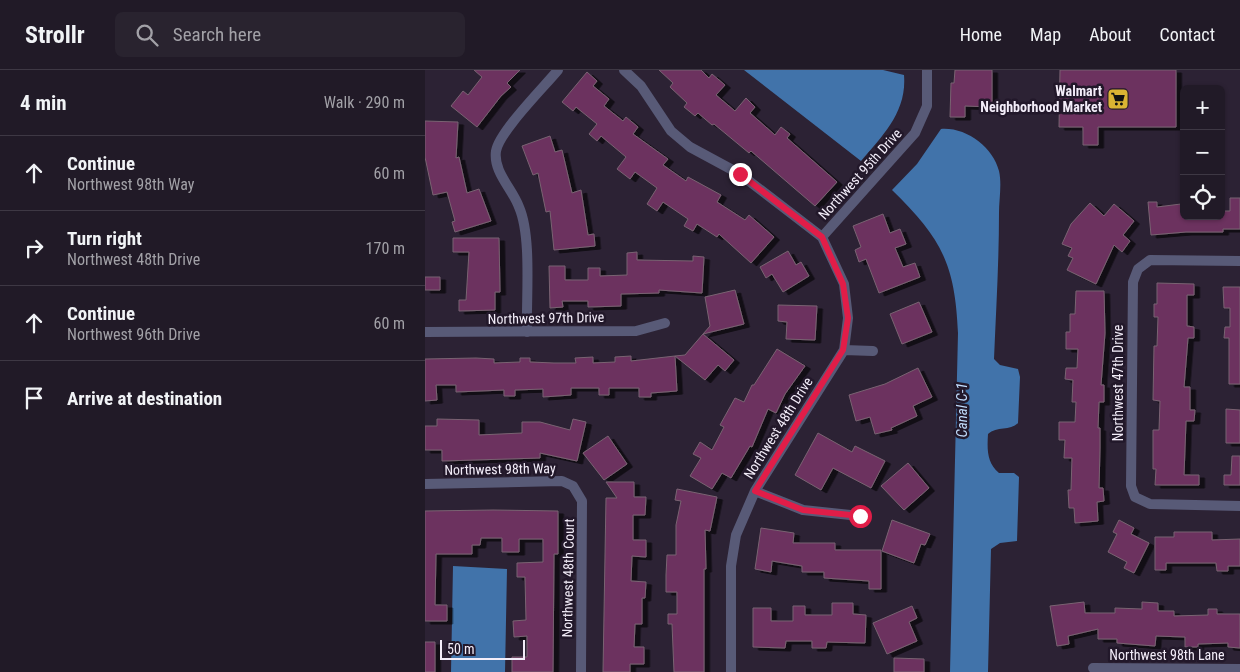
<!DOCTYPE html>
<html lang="en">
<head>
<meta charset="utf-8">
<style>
  :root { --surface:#211a27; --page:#29232f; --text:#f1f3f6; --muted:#a2a1a7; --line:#3e3844 }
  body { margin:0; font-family:"Roboto Condensed",sans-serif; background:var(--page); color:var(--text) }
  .controls { position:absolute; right:15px; top:15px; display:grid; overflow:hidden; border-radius:8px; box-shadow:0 1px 4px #0004 }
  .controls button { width:45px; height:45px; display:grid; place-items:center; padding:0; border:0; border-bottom:1px solid var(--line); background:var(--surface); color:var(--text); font:25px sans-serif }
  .scale { position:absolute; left:15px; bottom:12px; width:85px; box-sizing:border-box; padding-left:5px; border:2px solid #f3edf9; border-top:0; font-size:14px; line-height:18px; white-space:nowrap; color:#f3edf9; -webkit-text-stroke:4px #22182a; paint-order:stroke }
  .stop { position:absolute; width:15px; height:15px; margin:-11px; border:4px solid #e11d48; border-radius:50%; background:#fff }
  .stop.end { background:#e11d48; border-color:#fff; box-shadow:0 1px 5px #0008 }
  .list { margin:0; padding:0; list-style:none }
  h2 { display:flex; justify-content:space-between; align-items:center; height:65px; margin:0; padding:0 20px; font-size:21px }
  h2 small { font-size:16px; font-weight:400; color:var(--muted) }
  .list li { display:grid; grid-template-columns:32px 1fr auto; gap:15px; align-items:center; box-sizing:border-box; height:75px; padding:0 20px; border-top:1px solid var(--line) }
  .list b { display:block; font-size:19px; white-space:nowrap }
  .list p { margin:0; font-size:16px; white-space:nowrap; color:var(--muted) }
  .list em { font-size:16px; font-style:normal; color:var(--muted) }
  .icon { flex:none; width:28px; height:28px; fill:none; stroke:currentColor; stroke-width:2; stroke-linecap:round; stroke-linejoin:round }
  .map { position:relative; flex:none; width:815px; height:602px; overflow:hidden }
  header { display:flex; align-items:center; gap:30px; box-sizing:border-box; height:70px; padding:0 25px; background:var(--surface); border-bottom:1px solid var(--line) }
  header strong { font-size:24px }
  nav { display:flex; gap:28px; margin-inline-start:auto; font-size:18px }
  .search { width:350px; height:45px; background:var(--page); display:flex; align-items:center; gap:12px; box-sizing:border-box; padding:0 18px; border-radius:8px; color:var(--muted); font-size:19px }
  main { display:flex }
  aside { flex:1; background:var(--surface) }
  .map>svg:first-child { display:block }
  .water { fill:#4173aa }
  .building { fill:#6c315e; stroke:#796372; filter:url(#shadow) }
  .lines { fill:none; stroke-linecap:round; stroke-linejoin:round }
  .street { stroke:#585a77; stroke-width:10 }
  .route { stroke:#e11d48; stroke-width:6 }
  .labels { text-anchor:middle; stroke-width:5; stroke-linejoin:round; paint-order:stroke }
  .poi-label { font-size:14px; font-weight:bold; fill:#f3edf9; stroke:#22182a; text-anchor:end }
  .street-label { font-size:14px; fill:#f3edf9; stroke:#22182a }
  .water-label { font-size:15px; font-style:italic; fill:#c0dbfb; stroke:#22182a }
</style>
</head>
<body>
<header>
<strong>Strollr</strong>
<div class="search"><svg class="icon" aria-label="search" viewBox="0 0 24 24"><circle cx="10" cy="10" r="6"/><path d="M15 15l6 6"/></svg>Search here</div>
<nav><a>Home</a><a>Map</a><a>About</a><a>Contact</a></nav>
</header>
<main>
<aside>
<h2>4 min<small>Walk · 290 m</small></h2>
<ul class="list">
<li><svg class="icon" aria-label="ahead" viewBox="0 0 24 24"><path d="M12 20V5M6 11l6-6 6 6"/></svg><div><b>Continue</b><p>Northwest 98th Way</p></div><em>60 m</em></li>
<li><svg class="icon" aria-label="right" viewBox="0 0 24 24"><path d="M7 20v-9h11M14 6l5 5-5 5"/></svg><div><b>Turn right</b><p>Northwest 48th Drive</p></div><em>170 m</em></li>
<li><svg class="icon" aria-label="ahead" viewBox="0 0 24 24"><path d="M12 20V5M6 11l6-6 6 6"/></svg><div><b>Continue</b><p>Northwest 96th Drive</p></div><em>60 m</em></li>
<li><svg class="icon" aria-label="arrive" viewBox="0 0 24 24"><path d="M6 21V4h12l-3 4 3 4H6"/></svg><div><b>Arrive at destination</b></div></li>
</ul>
</aside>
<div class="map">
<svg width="815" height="602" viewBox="0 0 815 602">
  <defs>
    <filter id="shadow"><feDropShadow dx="5.5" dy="3" stdDeviation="0" flood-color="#0009"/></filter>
  </defs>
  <rect width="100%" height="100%" fill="#2c2234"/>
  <path class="water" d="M319 0H458L479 5C482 42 458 65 436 91Z
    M516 59C541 57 568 77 574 101 577 114 574 130 574 143 574 192 571 241 569 289L575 295 593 299 595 307 593 353C585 361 572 356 563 364 562 380 562 393 574 403H589L594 407 592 471 575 473 566 479 563 602H525L533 263C530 193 516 168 467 120L492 94Z
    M28 496 82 499 80 602H26Z"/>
  <path class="building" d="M49 0H95L82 13 86 17 76 26 52 57 26 36 38 21 43 25 57 7Z
    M234 0H276L284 8 287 4 300 15 291 25 310 41 321 28 330 37 325 43 350 65 356 57 365 64 362 68 412 112 390 136 326 81 324 83 289 54 287 55 273 43 270 46 259 37 262 33 245 17 248 13Z
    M530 0H567V37L540 36V47H525L526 13H529Z
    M635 0H751V57H673V75H658V57H634Z
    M162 2 172 11 168 16 184 29 179 36 198 51 201 47 213 57 208 64 243 89 238 95 261 111 263 107 296 125 292 132 320 150 324 145 349 167 326 193 294 164 292 167 272 154 268 161 259 156 263 149 238 132 232 141 222 134 232 118 210 102 205 109 192 99 201 87 176 66 172 71 164 64 172 54 151 37 148 41 137 32Z
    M0 51 33 52 31 88 34 87 42 123 54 119 66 151 30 162 27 152 30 151 22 122 8 125 0 87Z
    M125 66 130 82 137 80 147 123 156 120 163 165 169 164 170 176 129 180 125 141 121 142 113 103 108 105 97 76Z
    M805 128H815V159H798V162H761L726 165 723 132H732V137L756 134 757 146H796V141H805Z
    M665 133 679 146 689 134 709 151 698 165 705 171 697 182 689 175 671 214 642 200 648 188 643 186 647 178 637 174 646 154Z
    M458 144 465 163 475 159 481 174 470 178 478 197 490 193 495 207 454 223 441 189 434 192 430 180 436 177 428 156Z
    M28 168H74L75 222H70V240L34 241V230H41L44 182H28Z
    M363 181 371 195 376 192 384 206 358 222 347 204 341 208 335 197Z
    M212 182V190L268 191V186L279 187 277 223 234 220V223L196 224V236L163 237V231H137L138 237 125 238 124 196H140V210H163V198H175V206L202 205V183Z
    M0 207H15V220H0Z
    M732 213 769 214V225H762V256L769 257V268H763L759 317H765V340H770L769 351H761L759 405H774V415H730L731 399H728V360H734L735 331 728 330 729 276H732L733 247H729V234H732Z
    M798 217H815V314H804V268H799L800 257H805V238H799Z
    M310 220 319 254 278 264 285 256 280 227Z
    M651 221H679L680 263 676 315H679V332H674L673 358H675V378L674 418H678L679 431 672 432 673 451 650 453 649 438H644L643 420H646L647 388H639L640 370H634V352H650L651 332H647L648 310 640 309 641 298H652L653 279H641V262H645V244H650Z
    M494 232 507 262 477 274 465 244Z
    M353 235 392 236 390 270 361 269 362 252 353 251Z
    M278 264 309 290 300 301 293 295 280 310 250 286 260 285Z
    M352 279 380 296 360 324 351 343 343 339 327 377 325 376 306 408 297 403 287 419 265 406 276 388 268 384 275 372 287 380 299 357 295 355 310 328 319 332 327 315H329Z
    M206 286V291L250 286 252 321 226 323V327H214V318H184V325H174V318H146V325L118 327V319L90 320V326H79V320L31 322V315H11L12 330 0 331V289L51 288 69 289V293L95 292V288H105V292L129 293H151L150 288 168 287V293L190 292V287Z
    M493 298 507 327 488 336 492 346 466 358 467 360 450 364 445 347 431 351 424 325 460 314Z
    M801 339 815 340V373H801Z
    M12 349 54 350V365L97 363V352H115L145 360 148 349 161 352 152 391 115 383V388L17 391V380H0V356H12Z
    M393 363 427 382 430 376 460 391 446 418 408 398 396 420 370 405Z
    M183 366 202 394 179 410 158 383Z
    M807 386H815V415H799V405H806Z
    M483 393 504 418 479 440 456 416Z
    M181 412H209V427H221L220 445H208V470H221V487L207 486 206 511 221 512 220 528H217V554H210L209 577H219V594H205V602H178L181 428H192Z
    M252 419 292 427 285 461 280 460 281 499H279V602H249L247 554H243V544H252V522H241V505L242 485H251V455L256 431 250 430Z
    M68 440 133 441V484H129L128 602H87V587H102V566L89 567 88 551 101 550 100 507H92V493L118 492V469H94V482H77V468H56L55 475H47V484H11L10 535H22V551H0V441Z
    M467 450 505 464 500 475 496 474 489 493 457 481Z
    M694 450 709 458 706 464 724 473 709 503 699 498 702 492 683 482 692 464 688 462Z
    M336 458 369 463 368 473H410V480H456V519H444V511L399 508V502H377V496L347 491 346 502 330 499Z
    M749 462H787V470L815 469V496H803V501H792L791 493H741V500H730V467H749Z
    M659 532 660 543H690V538L717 539V532L733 533V541H749V546L783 545V539H792V544H815V578L803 577V573L773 574V577H760V567L731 566 730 576 692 573V569H673V559L643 566 644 574 632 576 625 536Z
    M407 533H428V544L441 545 440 573 402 572 401 578H387V571H361L360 578 328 577V538H346V551H368V536H380V545H407Z
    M487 536 492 548 484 552 492 571 462 584 448 553Z
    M0 572H10V602H0Z
    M469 588 499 589V602H469Z"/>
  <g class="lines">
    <path class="street" d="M199 0 216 16 246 61 265 77 315 104 397 167 419 214 423 248 419 280 330 421 311 465 306 496V602
      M397 167 490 63 502 36V0
      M815 191 725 190 713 199 708 212 706 416 710 427 725 434 815 436
      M0 262 211 261 240 253
      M102 262C101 228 107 167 94 137 87 118 68 102 71 81 74 62 119 17 133 0
      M419 280 448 281
      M0 414 137 411 148 416 157 431 156 602
      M330 421 378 440 435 446
      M668 598 815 599"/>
  </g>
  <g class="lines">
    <path class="route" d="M315 104 397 167 418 214 423 248 418 280 330 421 378 440 435 446"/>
  </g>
  <defs>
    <g id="supermarket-square" transform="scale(1.125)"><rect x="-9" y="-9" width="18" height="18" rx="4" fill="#dab333" stroke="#22182a"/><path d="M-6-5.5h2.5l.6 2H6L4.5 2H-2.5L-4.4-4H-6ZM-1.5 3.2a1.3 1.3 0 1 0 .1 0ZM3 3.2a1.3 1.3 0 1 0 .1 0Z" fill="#111"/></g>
  </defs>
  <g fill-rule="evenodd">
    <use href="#supermarket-square" x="693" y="29"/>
  </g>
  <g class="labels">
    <g class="poi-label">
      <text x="677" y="26">Walmart<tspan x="677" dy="16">Neighborhood Market</tspan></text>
    </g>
    <g class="street-label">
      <text transform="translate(435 104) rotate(-48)" y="5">Northwest 95th Drive</text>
      <text transform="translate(121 248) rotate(-1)" y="5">Northwest 97th Drive</text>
      <text transform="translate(693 313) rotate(-90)" y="5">Northwest 47th Drive</text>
      <text transform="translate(353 358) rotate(-58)" y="5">Northwest 48th Drive</text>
      <text transform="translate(75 399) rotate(-1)" y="5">Northwest 98th Way</text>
      <text transform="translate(143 508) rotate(-89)" y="5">Northwest 48th Court</text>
      <text x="742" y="590">Northwest 98th Lane</text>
    </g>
    <g class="water-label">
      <text transform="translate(537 340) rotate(-90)" y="5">Canal C-1</text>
    </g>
  </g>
</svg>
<div class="controls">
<button>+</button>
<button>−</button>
<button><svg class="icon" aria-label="locate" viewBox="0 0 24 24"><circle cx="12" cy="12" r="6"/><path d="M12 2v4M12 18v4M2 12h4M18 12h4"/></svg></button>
</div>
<div class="scale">50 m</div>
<div class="stop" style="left:435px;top:446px"></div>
<div class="stop end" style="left:315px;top:104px"></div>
</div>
</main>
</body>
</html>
